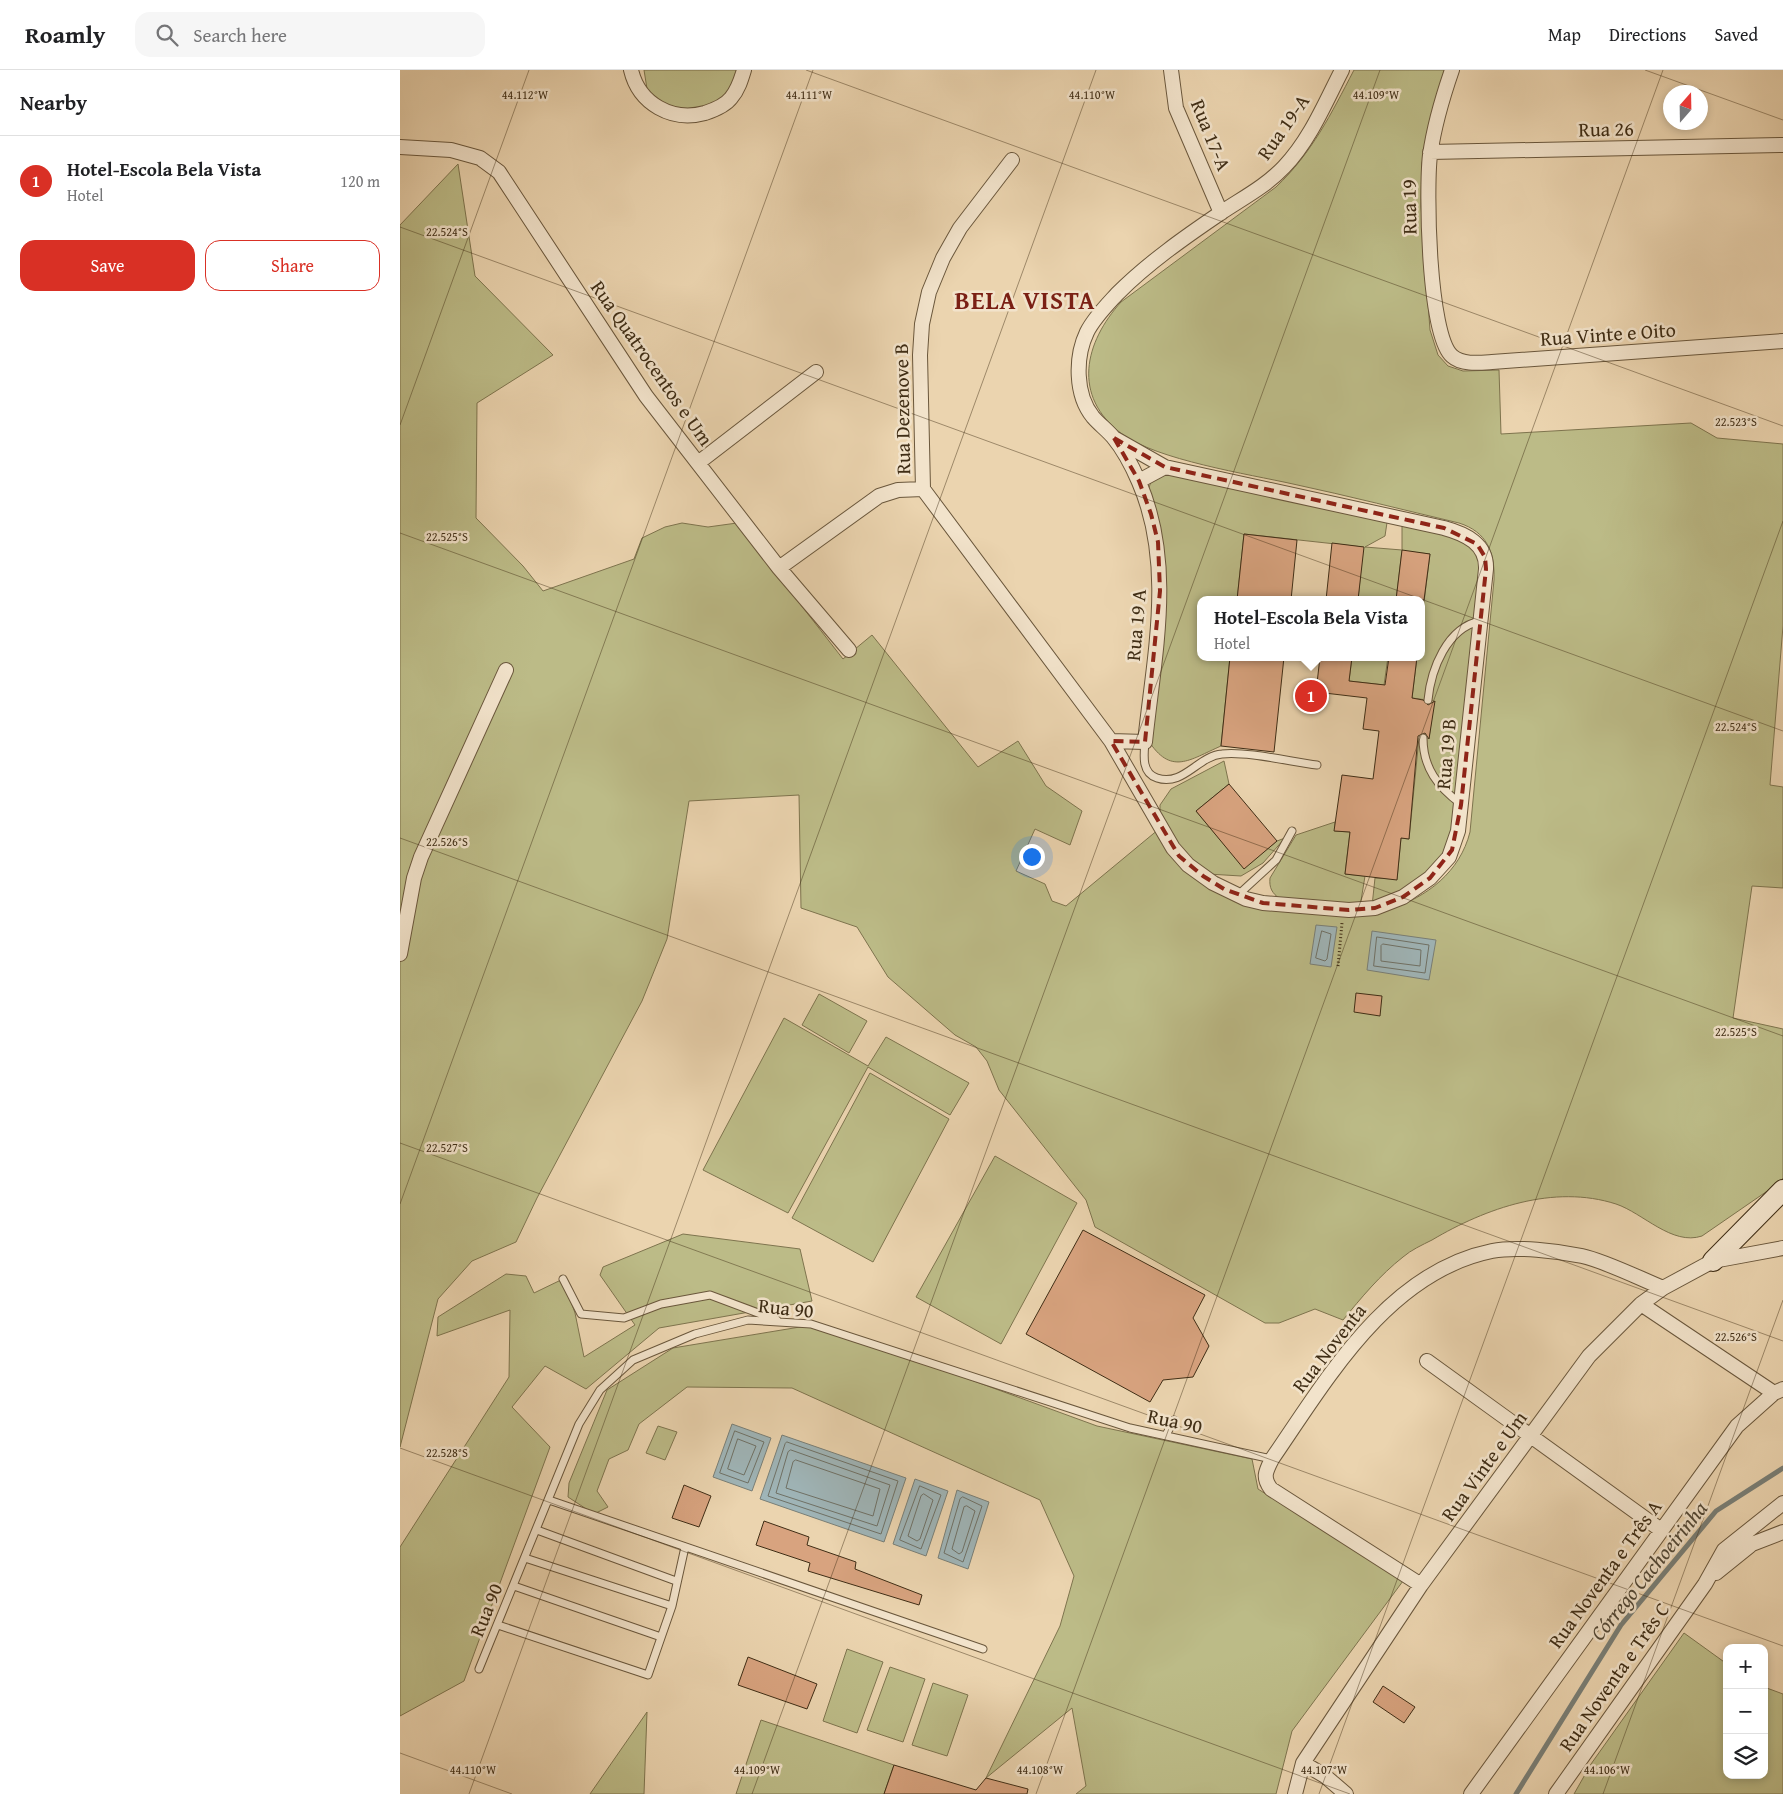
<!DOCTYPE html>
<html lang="en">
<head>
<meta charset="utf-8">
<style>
  :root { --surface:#fff; --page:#f6f6f6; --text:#202124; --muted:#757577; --line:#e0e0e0; --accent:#d93025 }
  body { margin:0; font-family:"Gentium Book Plus",serif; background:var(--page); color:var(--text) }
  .controls { position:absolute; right:15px; bottom:15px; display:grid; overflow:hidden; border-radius:10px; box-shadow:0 2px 8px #0003 }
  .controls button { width:45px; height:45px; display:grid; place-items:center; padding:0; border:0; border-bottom:1px solid var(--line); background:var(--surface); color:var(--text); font:25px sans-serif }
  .compass { position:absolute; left:1263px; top:15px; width:45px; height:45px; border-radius:50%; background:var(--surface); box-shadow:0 2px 8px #0003; rotate:20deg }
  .you { position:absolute; left:631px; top:786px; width:18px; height:18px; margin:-12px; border:4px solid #fff; border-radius:50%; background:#1a73e8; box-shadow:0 0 0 8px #1a73e833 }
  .badge { display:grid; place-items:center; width:32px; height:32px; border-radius:50%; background:var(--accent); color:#fff; font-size:16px; font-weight:700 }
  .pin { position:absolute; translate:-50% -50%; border:2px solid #fff; box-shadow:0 1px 5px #0006 }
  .popup { position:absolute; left:797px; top:526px; width:228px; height:65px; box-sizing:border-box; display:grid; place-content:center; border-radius:10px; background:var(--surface); filter:drop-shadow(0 1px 4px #0005); font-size:16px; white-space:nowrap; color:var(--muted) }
  .popup b { font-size:19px; color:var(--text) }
  .popup::after { content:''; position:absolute; left:50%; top:100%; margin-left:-10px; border:10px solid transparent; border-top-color:var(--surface) }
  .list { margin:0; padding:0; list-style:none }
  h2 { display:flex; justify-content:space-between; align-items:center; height:65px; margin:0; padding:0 20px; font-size:21px }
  h2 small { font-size:16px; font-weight:400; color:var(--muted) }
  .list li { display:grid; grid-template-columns:32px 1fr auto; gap:15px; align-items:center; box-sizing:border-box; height:90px; padding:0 20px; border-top:1px solid var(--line) }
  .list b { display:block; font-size:19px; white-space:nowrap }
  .list p { margin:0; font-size:16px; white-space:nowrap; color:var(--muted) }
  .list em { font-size:16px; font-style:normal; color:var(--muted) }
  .actions { display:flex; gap:10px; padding:15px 20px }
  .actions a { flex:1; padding:11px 0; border:1px solid var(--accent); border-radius:15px; text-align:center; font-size:18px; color:var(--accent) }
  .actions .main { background:var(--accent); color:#fff }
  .icon { flex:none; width:28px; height:28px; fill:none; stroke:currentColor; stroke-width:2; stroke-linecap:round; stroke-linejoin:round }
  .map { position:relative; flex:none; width:1383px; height:1724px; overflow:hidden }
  header { display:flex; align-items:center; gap:30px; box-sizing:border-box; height:70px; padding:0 25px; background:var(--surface); border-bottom:1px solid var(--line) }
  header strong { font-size:24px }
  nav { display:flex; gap:28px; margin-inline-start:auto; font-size:18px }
  .search { width:350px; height:45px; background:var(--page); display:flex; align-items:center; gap:12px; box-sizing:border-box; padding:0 18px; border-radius:15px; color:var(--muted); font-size:19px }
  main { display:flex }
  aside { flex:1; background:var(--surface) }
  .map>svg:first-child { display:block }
  .green { fill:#bcbb87; stroke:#7e744e }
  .water { fill:#9fb5b8; stroke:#797f77 }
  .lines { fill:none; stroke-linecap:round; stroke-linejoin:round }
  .shore { stroke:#6f7166; stroke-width:1 }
  .stream { stroke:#797f77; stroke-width:5 }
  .building { fill:#d8a37f; stroke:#3f2d15 }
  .lane-casing { stroke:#6a573c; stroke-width:9 }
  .street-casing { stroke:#6a573c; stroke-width:16 }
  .secondary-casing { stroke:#3f2d15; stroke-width:22 }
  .path { stroke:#3f2d15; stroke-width:3; stroke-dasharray:1 2.5; stroke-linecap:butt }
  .lane { stroke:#f2e3cb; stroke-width:7 }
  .street { stroke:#f2e3cb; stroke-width:14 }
  .secondary { stroke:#f2e3cb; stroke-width:20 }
  .marked { fill:none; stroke:#8f2418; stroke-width:4; stroke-dasharray:10 6; stroke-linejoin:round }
  .ticks { fill:none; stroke:#3f2d15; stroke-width:1; stroke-opacity:0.45 }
  .labels { text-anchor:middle; stroke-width:5; stroke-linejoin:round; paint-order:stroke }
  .street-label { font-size:20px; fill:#3f2d15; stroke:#f2e3cb }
  .water-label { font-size:21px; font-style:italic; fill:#524836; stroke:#f2e3cb }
  .district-label { font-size:25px; font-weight:bold; letter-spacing:1px; fill:#7a1f14; stroke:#f2e3cb }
  .ticks-label { font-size:12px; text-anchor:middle; fill:#3f2d15; stroke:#f2e3cb; stroke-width:5; stroke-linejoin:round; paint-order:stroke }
</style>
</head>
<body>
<header>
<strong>Roamly</strong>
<div class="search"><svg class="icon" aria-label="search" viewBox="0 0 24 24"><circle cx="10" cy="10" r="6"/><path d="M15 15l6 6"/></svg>Search here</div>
<nav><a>Map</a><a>Directions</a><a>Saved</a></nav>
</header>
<main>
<aside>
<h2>Nearby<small></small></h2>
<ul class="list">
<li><span class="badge">1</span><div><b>Hotel-Escola Bela Vista</b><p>Hotel</p></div><em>120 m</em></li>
</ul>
<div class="actions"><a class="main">Save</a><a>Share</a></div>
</aside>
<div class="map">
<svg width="1383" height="1724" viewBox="0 0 1383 1724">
  <rect width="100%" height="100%" fill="#ebd4af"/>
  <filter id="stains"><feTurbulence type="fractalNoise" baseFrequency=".004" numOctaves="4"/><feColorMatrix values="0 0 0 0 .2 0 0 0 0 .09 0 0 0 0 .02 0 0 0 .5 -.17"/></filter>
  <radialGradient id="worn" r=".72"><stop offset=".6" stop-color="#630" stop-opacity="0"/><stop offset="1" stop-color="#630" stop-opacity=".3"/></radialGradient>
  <path class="green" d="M244 0H339V1C335 9 330 23 324 28 300 49 271 39 248 25Z
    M954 0H1045L1022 93 1021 136 1030 260 1038 285 1048 296 1063 301 1099 300 1101 364 1291 353 1317 368 1383 374V556L1370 715 1383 717V818L1352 816 1333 948 1383 959V1108L1376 1115 1302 1166C1272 1176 1243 1143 1216 1134 1154 1114 1086 1138 1032 1170 1022 1175 1011 1180 1003 1187 980 1205 961 1228 943 1250L915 1239 879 1253H865L695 1157 686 1130 599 1020 587 991 576 977 555 965 488 907 457 857 401 838 399 725 289 731 267 869 242 931 137 1128 116 1172 72 1191 38 1229 0 1377V155L58 94 75 206 153 285 77 333 76 448 123 496 143 521 234 489 242 468 265 457 282 453 308 457 337 453 443 589 472 565 578 697 618 671 646 716 682 741 670 775 635 759 616 801 645 814 652 831 666 836 759 759 764 769 833 826 990 839C1027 827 1060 802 1070 762L1094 510C1095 482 1087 462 1059 453 1004 440 949 426 893 414 848 404 757 390 722 364 671 326 685 272 721 232L876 117C912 83 931 44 954 0Z
    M761 402 988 446 985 466 965 477 1002 480V450L1059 464 1082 487 1051 778 1028 807 972 836 975 808 997 809 1001 768 1009 769 1019 668H1029L1034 631 1012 628 1017 587H1021V556L1030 484 1002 481 996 530H958L963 477 844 464 837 530H801V587H830L821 676C789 690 771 706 748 670L757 585 748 420 751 412Z
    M952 587H988L984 615 949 611Z
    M824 691 829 714 796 741 844 798 877 771 885 768 863 793 841 806 808 804 791 795 760 745V735L771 719Z
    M935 752V761L950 762 945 804 965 806 960 837 880 829C872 823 869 818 870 808L896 765Z
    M419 924 467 951 449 983 402 955Z
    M384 948 468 996 486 967 569 1013 550 1045 468 997 388 1143 303 1100Z
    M470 1003 549 1049 473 1192 392 1148Z
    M595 1086 677 1133 601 1274 516 1227Z
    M283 1164 400 1179 412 1231 259 1258 186 1319 145 1296 112 1337 150 1377 64 1611 0 1646V1477L109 1307 110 1240 37 1266 38 1247 106 1204 126 1206 134 1223 163 1209 175 1243 184 1287 235 1255 200 1205 203 1197Z
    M418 1254 697 1356 852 1389 858 1419 1003 1511 892 1661 876 1724H676L686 1716 672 1638 586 1708 660 1556 674 1506 640 1430 392 1318 287 1317 239 1354 228 1380 209 1389 197 1421 208 1437 194 1444 168 1427 169 1413 207 1320 273 1278Z
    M258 1356 277 1362 265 1390 246 1383Z
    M1284 1563 1327 1594V1705H1364V1617L1383 1624V1724H1174L1191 1694Z
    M447 1579 483 1592 457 1663 423 1651Z
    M490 1597 525 1609 503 1672 467 1660Z
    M533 1613 568 1625 547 1686 512 1675Z
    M247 1642 244 1724H190Z
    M361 1650 494 1695 484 1724H336Z"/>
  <path class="water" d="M916 855 937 857 931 897 910 894Z
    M972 861 1036 870 1029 910 967 900Z
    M332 1354 371 1368 352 1421 313 1407Z
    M382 1365 506 1408 484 1472 360 1429Z
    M515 1409 548 1421 526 1486 493 1474Z
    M557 1420 589 1432 568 1499 538 1488Z"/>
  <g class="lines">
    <path class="shore" d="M922 861 931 864 927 889 925 891 916 888Z
      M977 867 1029 875 1025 903 974 896Z
      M983 874 1021 880 1020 896 981 891V876Z
      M335 1361 364 1372 348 1413 320 1403Z
      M338 1369 356 1376 344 1405 328 1399Z
      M387 1372 498 1411 481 1464 368 1426 385 1374Z
      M391 1380 490 1415 477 1456 376 1423 388 1382Z
      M396 1390 480 1419 473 1446 386 1418 393 1392Z
      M520 1416 541 1425 521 1479 500 1470Z
      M524 1424 533 1430 520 1469 517 1471 508 1466 521 1426Z
      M563 1427 582 1436 563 1492 544 1483 560 1429Z
      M567 1436 575 1441 562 1482 559 1484 552 1479 564 1437Z"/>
    <path class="stream" d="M1116 1724 1221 1555 1316 1441 1383 1398"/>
  </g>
  <path class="building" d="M844 464 897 470 891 530H837Z
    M932 473 964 477 958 530H926Z
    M1002 480 1030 484 1024 530H996Z
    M830 587H884L874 682 821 676Z
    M920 587H952L949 611 985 615 989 587H1017L1012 628 1023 630 1028 635 1035 631 1029 669 1025 663 1018 666 1009 769 1001 768 997 810 945 804 950 762 934 761 942 705 973 709 979 661 963 659 967 628 916 622Z
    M829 714 877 771 844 799 796 741Z
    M956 923 982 926 980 946 954 942Z
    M683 1160 805 1225 793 1248 809 1276 793 1307 763 1310 750 1332 626 1264Z
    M284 1415 311 1426 299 1457 272 1448Z
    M364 1451 409 1467 407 1475 456 1492 455 1499 522 1525 519 1535 408 1501 410 1493 356 1475Z
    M348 1587 417 1614 407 1639 338 1615Z
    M983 1616 1015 1637 1004 1653 973 1632Z
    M494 1695 576 1720 586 1708 628 1719 627 1724H484Z"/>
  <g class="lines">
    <g class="lane-casing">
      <path id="lane" d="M1028 630C1031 599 1047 558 1080 551
        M1023 668C1023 698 1038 717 1061 734
        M745 672C744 684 741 703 757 708 783 717 798 686 822 684 846 681 892 692 917 695
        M838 825 876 790 892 761
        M163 1209 181 1244 224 1248 261 1234 310 1225 377 1250
        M766 1365 774 1350
        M149 1430 583 1579
        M137 1460 276 1511
        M125 1488 272 1536
        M114 1516 261 1567
        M98 1555 248 1605 272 1536 285 1477
        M79 1599 179 1354 200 1320 233 1290 295 1264 348 1250 411 1254 730 1358 872 1389"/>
    </g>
    <g class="street-casing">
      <path id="street" d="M231 0C239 34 272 52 305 43 314 40 325 36 331 28 338 20 341 10 344 0
        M771 0 776 38 821 143
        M1052 0C1043 26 1034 57 1030 85 1026 118 1028 265 1052 286 1062 295 1079 293 1092 292L1383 271
        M0 77 51 80 80 88 99 102 246 326 379 498 449 580
        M1030 82 1383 75
        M612 90 560 158 543 188 529 222 522 254 520 285 523 419 711 671 773 778 788 795 813 813 846 829 863 833 949 840 975 838 1003 827 1030 808 1049 787 1058 761 1086 499C1087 474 1066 464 1044 458L765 397 714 368
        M298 393 416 302
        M739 411 765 397
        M379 498 479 426 498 420 523 419
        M711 671 745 672C754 585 775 495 739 412 733 398 723 379 713 367 707 360 699 354 693 347 675 325 675 287 687 262 694 248 706 236 717 224 748 193 785 167 822 142 843 128 866 116 884 97 910 70 925 33 942 0
        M0 884 14 808 21 787 106 600
        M1241 1234 1374 1323
        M1027 1291 1261 1460
        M1316 1503 1352 1474 1383 1462
        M1021 1515 871 1419C862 1407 866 1401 872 1389 927 1309 988 1202 1092 1181 1117 1176 1157 1181 1182 1186 1205 1191 1241 1209 1263 1218
        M903 1693 925 1706 946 1724
        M895 1724 903 1693 1021 1515 1189 1286 1241 1234 1263 1218 1313 1191 1383 1178
        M1071 1724 1337 1356 1374 1323 1383 1319
        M1156 1724 1305 1514 1324 1480 1383 1433"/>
    </g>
    <g class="secondary-casing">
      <path id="secondary" d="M1313 1191 1383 1120"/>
    </g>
    <path class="path" d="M938 896 942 853"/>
    <use href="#lane" class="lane"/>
    <use href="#street" class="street"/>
    <use href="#secondary" class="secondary"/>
  </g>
  <path class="marked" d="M714 368 765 397 1044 458 1077 474 1085 487 1086 499 1061 735 1052 780 1030 808 1003 827 975 838 949 840 863 833 824 819 803 806 779 786 711 671 745 672 760 521 758 472 751 444 739 411Z"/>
  <path class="ticks" d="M406 0 1383 356M1245 0 1383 50M0 157 1383 661M0 355 129 0M0 463 1383 966M0 768 1383 1271M0 1073 1383 1576M0 1134 413 0M0 1378 950 1724M0 1683 112 1724M69 1724 696 0M352 1724 980 0M636 1724 1263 0M919 1724 1383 451M1203 1724 1383 1230"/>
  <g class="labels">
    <g class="street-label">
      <text transform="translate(883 57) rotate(-55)" y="7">Rua 19-A</text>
      <text transform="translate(1206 59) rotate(-1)" y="7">Rua 26</text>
      <text transform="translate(811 65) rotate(68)" y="7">Rua 17-A</text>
      <text transform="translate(1009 137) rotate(-91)" y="7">Rua 19</text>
      <text transform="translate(1208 264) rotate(-4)" y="7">Rua Vinte e Oito</text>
      <text transform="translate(252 293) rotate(55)" y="7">Rua Quatrocentos e Um</text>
      <text transform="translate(502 339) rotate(-91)" y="7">Rua Dezenove B</text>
      <text transform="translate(736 555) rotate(-85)" y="7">Rua 19 A</text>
      <text transform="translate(1046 684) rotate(-85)" y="7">Rua 19 B</text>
      <text transform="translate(386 1238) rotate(6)" y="7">Rua 90</text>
      <text transform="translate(929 1278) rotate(-52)" y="7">Rua Noventa</text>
      <text transform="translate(775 1351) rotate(12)" y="7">Rua 90</text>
      <text transform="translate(1084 1396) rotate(-54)" y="7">Rua Vinte e Um</text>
      <text transform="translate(1205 1504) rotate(-54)" y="7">Rua Noventa e Três A</text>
      <text transform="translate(86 1540) rotate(-68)" y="7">Rua 90</text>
      <text transform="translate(1214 1607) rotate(-55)" y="7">Rua Noventa e Três C</text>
    </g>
    <g class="water-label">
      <text transform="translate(1249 1501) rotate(-51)" y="7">Córrego Cachoeirinha</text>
    </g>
    <g class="district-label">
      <text x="625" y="239">BELA VISTA</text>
    </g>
  </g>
  <g class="ticks-label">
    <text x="125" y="29">44.112°W</text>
    <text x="409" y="29">44.111°W</text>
    <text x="692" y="29">44.110°W</text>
    <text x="976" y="29">44.109°W</text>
    <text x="47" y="166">22.524°S</text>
    <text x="1336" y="356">22.523°S</text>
    <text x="47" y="471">22.525°S</text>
    <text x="1336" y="661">22.524°S</text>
    <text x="47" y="776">22.526°S</text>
    <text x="1336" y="966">22.525°S</text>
    <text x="47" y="1082">22.527°S</text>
    <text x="1336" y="1271">22.526°S</text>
    <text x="47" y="1387">22.528°S</text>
    <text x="73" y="1704">44.110°W</text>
    <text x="357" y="1704">44.109°W</text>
    <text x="640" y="1704">44.108°W</text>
    <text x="924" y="1704">44.107°W</text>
    <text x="1207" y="1704">44.106°W</text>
  </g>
  <rect width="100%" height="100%" filter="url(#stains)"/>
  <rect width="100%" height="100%" fill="url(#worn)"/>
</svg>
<div class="controls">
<button>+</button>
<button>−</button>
<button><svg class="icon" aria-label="layers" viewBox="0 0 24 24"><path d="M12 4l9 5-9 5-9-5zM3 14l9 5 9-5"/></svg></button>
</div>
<svg class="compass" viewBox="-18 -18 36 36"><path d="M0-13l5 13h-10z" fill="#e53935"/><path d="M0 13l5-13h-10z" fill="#757577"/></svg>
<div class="you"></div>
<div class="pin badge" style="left:911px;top:626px">1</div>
<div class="popup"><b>Hotel-Escola Bela Vista</b>Hotel</div>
</div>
</main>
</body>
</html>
